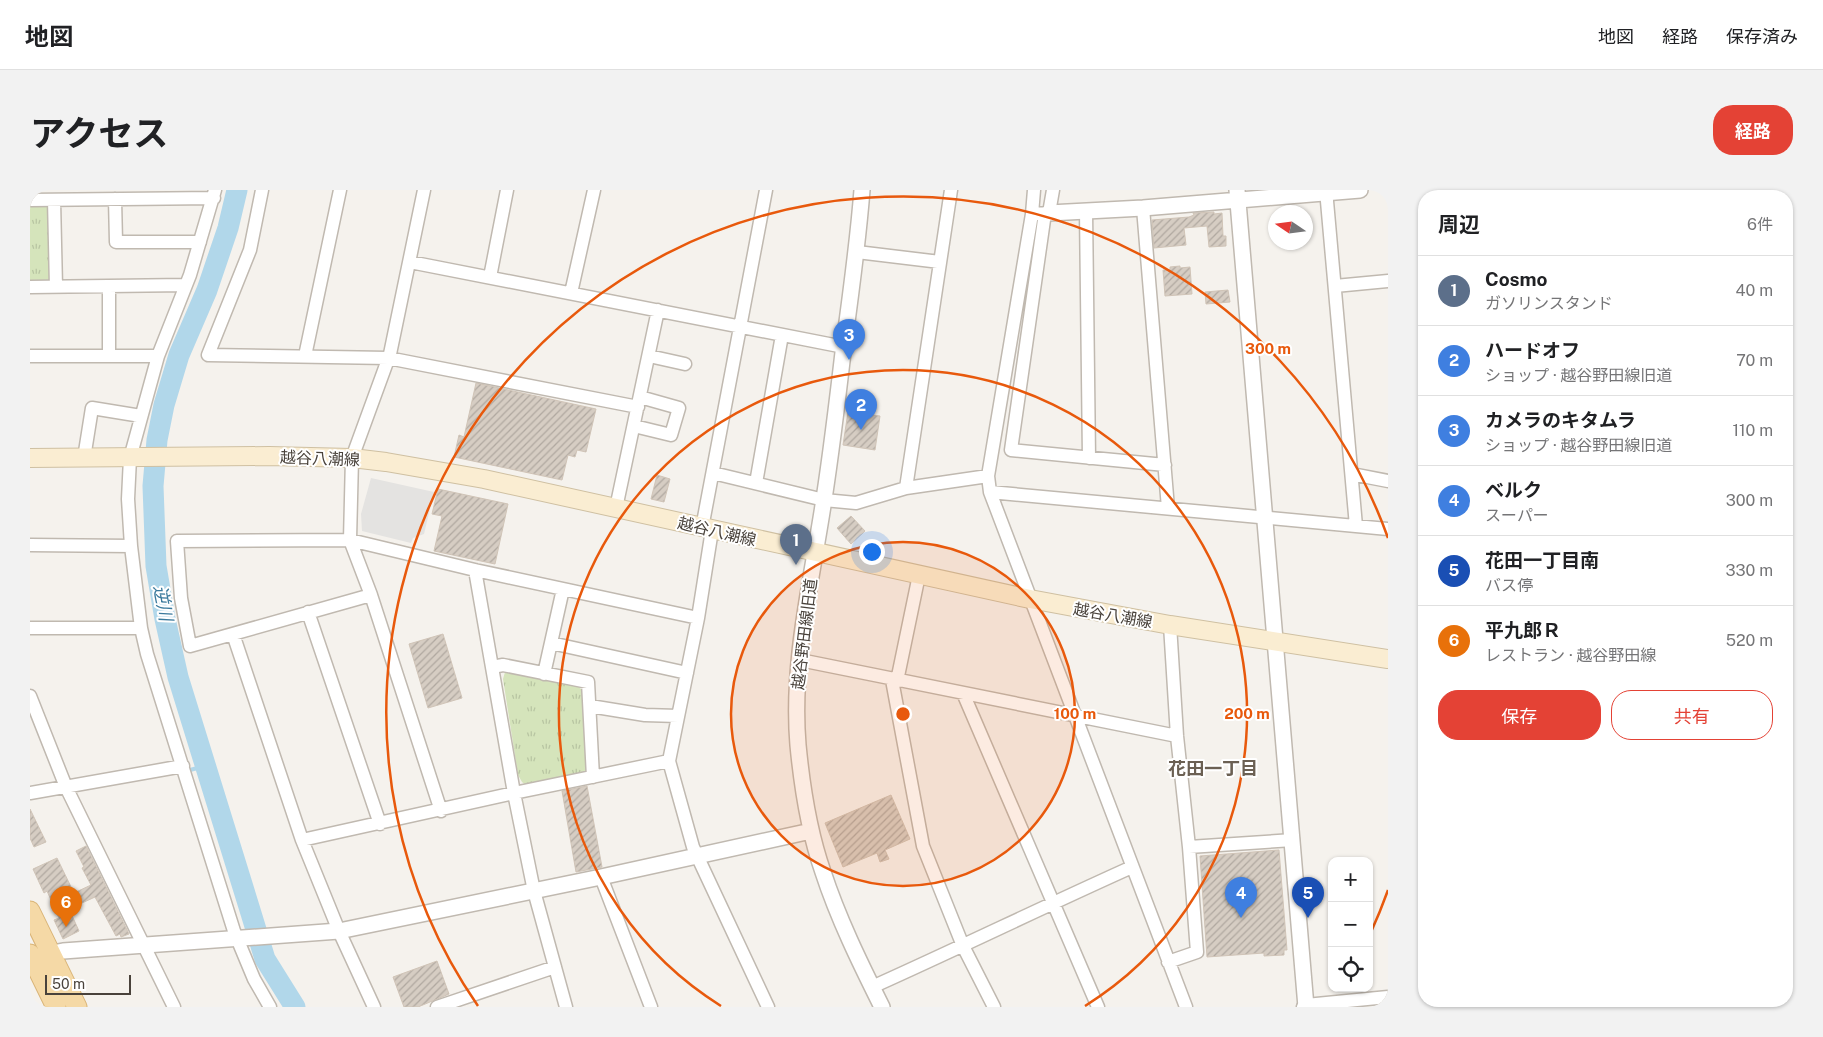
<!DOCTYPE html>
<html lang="ja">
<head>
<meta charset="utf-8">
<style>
  :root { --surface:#fff; --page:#f2f2f2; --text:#202124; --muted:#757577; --line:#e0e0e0; --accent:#e44235 }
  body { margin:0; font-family:"Public Sans","Noto Sans JP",sans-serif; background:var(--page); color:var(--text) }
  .controls { position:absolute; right:15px; bottom:15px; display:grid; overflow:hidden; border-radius:10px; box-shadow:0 1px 4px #0004 }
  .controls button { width:45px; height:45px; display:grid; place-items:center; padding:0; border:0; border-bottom:1px solid var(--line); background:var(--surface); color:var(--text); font:25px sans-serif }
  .compass { position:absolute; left:1238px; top:15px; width:45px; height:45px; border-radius:50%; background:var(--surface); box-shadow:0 1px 4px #0004; rotate:283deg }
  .scale { position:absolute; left:15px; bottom:12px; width:86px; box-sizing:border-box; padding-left:5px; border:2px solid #49423b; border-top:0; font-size:14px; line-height:18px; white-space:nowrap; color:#49423b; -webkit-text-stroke:4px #fff; paint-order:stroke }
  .you { position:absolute; left:841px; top:361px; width:18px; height:18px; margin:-12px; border:4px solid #fff; border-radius:50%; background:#1a73e8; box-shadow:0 0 0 8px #1a73e833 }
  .badge { display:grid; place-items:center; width:32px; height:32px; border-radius:50%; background:var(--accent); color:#fff; font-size:16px; font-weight:700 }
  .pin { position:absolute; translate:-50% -41px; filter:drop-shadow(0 1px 2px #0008) }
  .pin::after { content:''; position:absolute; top:26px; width:18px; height:15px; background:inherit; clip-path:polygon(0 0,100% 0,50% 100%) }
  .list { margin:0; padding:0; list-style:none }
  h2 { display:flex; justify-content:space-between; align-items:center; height:65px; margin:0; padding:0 20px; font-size:21px }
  h2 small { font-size:16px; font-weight:400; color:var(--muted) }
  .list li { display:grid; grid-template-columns:32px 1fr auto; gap:15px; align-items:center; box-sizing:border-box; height:70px; padding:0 20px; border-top:1px solid var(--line) }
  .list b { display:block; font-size:19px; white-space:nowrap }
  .list p { margin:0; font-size:16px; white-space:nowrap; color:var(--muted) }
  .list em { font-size:16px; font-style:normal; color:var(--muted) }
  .actions { display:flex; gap:10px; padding:15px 20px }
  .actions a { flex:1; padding:11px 0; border:1px solid var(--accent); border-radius:20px; text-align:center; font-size:18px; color:var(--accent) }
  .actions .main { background:var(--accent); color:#fff }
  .icon { flex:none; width:28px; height:28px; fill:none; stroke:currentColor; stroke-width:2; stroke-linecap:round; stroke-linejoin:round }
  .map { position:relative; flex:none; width:1358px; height:817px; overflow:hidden; border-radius:20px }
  header { display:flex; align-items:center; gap:30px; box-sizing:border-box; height:70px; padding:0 25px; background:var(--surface); border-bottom:1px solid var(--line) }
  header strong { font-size:24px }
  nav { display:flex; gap:28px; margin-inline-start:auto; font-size:18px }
  .intro { display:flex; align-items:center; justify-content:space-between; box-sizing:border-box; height:120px; padding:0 30px }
  h1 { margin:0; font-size:35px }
  .button { padding:12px 22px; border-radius:20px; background:var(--accent); color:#fff; font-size:18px; font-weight:700 }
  main { display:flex; gap:30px; padding:0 30px }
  aside { flex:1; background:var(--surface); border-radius:20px; box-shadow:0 1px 4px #0004 }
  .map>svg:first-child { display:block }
  .park { fill:url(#park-tufts) }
  .parking { fill:#e4e3e1 }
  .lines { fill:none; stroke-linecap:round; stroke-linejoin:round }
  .stream { stroke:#b1d7ea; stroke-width:4 }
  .river { stroke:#b1d7ea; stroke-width:21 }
  .building { fill:url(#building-hatch); stroke:#d0c4b7 }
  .minor-casing { stroke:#c0b9b0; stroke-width:15 }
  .tertiary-casing { stroke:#c0b9b0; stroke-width:18 }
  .secondary-casing { stroke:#cfc0a2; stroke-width:20 }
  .primary-casing { stroke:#d9b477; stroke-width:21 }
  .minor { stroke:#fff; stroke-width:12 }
  .tertiary { stroke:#fff; stroke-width:15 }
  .secondary { stroke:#faedd2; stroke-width:18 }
  .primary { stroke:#f5d9a6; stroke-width:19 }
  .ring { fill:none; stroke:#e8590c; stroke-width:2.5 }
  .labels { text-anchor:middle; stroke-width:4; stroke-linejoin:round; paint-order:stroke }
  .street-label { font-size:16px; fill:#49423b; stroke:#fff }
  .water-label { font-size:18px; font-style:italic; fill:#3a799c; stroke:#fff }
  .neighbourhood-label { font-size:18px; font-weight:bold; fill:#6b6053; stroke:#fff }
  .centre { fill:#e8590c; stroke:#fff; stroke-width:2.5 }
  .ring-label { font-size:15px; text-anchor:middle; font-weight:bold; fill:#e8590c; stroke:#fff; stroke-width:4; stroke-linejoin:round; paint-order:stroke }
</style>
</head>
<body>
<header>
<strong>地図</strong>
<nav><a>地図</a><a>経路</a><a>保存済み</a></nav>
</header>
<div class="intro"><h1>アクセス</h1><a class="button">経路</a></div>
<main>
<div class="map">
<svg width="1358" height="817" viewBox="0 0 1358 817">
  <defs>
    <pattern id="park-tufts" width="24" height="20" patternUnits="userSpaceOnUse" patternTransform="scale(1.25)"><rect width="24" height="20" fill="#d5e4bb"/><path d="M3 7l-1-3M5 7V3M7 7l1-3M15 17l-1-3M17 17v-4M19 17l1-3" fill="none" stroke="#b8c5a2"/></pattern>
    <pattern id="building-hatch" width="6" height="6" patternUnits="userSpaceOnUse" patternTransform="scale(1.25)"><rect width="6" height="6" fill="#d6cdc3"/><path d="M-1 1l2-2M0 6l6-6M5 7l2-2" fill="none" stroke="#b0a8a0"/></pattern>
  </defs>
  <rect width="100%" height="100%" fill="#f5f2ed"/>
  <path class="park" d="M0 16H18L20 18 22 88 20 91 0 92Z
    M480 481 549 497 552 500 557 578 555 582 497 596 492 592 488 585 473 489 475 482Z"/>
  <path class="parking" d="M341 288 404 302 394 344 383 348 381 353 332 341 331 324Z"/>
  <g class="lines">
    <path class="stream" d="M160 580 175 576"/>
    <path class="river" d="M207 0 198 38 177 100 149 165 134 215 127 250 123 296 126 376 135 429 148 487 220 720 235 769 265 817"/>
  </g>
  <path class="building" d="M1184 22V24L1192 23 1193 46H1196V56L1179 57 1177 36 1154 38 1156 55 1124 58 1122 30 1159 27 1164 25 1163 23Z
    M1150 76V78L1160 77 1162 104 1135 106 1133 80H1140V77Z
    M1198 100 1200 112 1176 114 1175 102Z
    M446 193 566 219 556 262 547 260 545 267 538 265 532 290 424 267 429 245 434 247Z
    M818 222 850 226 845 260 813 255Z
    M627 285 640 289 634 312 621 309Z
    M408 299 478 314 465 374 404 361 412 326 402 324Z
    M821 326 835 341 821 354 807 338Z
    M413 444 432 508 398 518 379 454Z
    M557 596 572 677 546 682 532 601Z
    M861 605 880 649 855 660 859 669 850 672 847 663 813 677 795 633Z
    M0 619 16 652 4 657 0 648Z
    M56 656 99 744 91 747 90 744 86 746 65 707 39 719 49 741 33 749 24 730 29 728 17 701 14 703 3 679 27 668 44 703 61 695 52 678 54 677 46 661Z
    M1249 660 1257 760H1254V765L1234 766V763L1177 767 1170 666Z
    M407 771 419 804 388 817H374L363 787Z"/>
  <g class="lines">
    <g class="minor-casing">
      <path id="minor" d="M232 0 220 60 178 165 358 168 608 217
        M394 0 360 164 322 268 320 350 341 405 411 621
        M1023 0 1019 23 1002 24 958 286 960 302 1156 817
        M1296 0 1326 336
        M85 9 86 52H170
        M0 10 184 8
        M24 10 26 97
        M1113 18 1138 318
        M1056 21 1059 268
        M1015 23 981 260 1135 275
        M1002 24 1004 0
        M827 62 910 72
        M380 72 814 157
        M460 87 477 0
        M1305 96 1358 91
        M0 97 156 95
        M541 103 564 0
        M0 166H128
        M79 166V96
        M275 166 310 0
        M619 166 655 174
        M604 236 641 245 649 218 610 207
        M54 268 62 218 111 226
        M683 283 794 310 826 313 876 298 958 286
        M1322 284 1358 291
        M726 293 752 145
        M876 298 921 0
        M960 302 1358 339
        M586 318 628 120
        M672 338 736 0
        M682 340 668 428 639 571 663 657 738 817
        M0 355 101 356 98 309 100 268 128 166 160 85 185 0
        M101 356 111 438 117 464 204 741 224 789 240 817
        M445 380 484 603 504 701 536 817
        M341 405 160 456 151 408 147 351 320 350 445 380 668 428
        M278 422 350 634
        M0 438H111
        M203 444 272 650 309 741 344 817
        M521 453 657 483
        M770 470 1147 546
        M462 477 473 475 558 492 563 587
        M514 484 533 399
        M862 490 893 656 933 756 964 817
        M867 491 889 385
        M933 503 1068 817
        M0 506 36 597 144 817
        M560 516 615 525 648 526
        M0 603 153 576
        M272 650 484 603 639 571
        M1159 657 1263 650
        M571 687 621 817
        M1138 772 1167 762 1159 657 1147 546 1140 435
        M842 797C929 758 1015 716 1102 677
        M407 817 525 777
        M1273 817 1276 815 1358 807"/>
    </g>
    <g class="tertiary-casing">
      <path id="tertiary" d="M832 0C828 52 821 103 814 154 808 206 802 257 794 309 782 390 761 472 768 555 772 597 779 642 793 682 808 728 830 773 852 817
        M1207 0 1276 817
        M1019 23 1113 18 1330 0
        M12 765 33 761 309 741 571 687 781 641"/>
    </g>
    <g class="secondary-casing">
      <path id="secondary" d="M0 268 239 266 322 268 356 272 454 289 1000 409 1140 435 1358 469"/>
    </g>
    <g class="primary-casing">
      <path id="primary" d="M0 721 47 817
        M0 764 26 817"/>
    </g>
    <use href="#minor" class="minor"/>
    <use href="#tertiary" class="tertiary"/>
    <use href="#secondary" class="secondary"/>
    <use href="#primary" class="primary"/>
  </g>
  <circle cx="873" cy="524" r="172" fill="#e8590c" fill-opacity=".12"/>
  <g class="ring">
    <circle cx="873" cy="524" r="172"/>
    <path d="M691 816A344 344 0 1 1 1055 816"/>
    <path d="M1358 700A516 516 0 0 1 1341 742M448 816A516 516 0 1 1 1358 348"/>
  </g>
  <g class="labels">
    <g class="street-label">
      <text transform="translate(290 268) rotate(2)" y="6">越谷八潮線</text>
      <text transform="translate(687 341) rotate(13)" y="6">越谷八潮線</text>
      <text transform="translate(1083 425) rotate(10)" y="6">越谷八潮線</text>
      <text transform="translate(774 444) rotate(-83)" y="6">越谷野田線旧道</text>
    </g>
    <g class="water-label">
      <text transform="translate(133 413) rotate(79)" y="6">逆川</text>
    </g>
    <g class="neighbourhood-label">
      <text x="1183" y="585">花田一丁目</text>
    </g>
  </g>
  <circle cx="873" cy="524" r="8" class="centre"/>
  <g class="ring-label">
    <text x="1238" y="164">300 m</text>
    <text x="1045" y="529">100 m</text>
    <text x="1217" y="529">200 m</text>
  </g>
</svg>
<div class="controls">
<button>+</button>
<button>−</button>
<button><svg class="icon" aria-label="locate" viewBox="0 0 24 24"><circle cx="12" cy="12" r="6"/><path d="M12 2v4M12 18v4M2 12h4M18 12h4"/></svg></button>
</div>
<svg class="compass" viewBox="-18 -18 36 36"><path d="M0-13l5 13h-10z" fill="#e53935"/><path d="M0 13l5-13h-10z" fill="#757577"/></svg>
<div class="scale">50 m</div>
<div class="you"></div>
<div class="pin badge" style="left:766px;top:375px;background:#5c6f8a">1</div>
<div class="pin badge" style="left:831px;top:240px;background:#3f7fe0">2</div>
<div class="pin badge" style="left:819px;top:170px;background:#3f7fe0">3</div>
<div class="pin badge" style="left:1211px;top:728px;background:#3f7fe0">4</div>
<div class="pin badge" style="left:1278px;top:728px;background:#1a4fb4">5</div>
<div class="pin badge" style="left:36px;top:737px;background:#e8710a">6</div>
</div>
<aside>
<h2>周辺<small>6件</small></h2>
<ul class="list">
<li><span class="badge" style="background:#5c6f8a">1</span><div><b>Cosmo</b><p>ガソリンスタンド</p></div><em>40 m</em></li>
<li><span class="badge" style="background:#3f7fe0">2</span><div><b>ハードオフ</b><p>ショップ · 越谷野田線旧道</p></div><em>70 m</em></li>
<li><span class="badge" style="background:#3f7fe0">3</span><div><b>カメラのキタムラ</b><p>ショップ · 越谷野田線旧道</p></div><em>110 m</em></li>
<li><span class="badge" style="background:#3f7fe0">4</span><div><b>ベルク</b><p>スーパー</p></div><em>300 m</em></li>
<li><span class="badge" style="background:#1a4fb4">5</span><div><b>花田一丁目南</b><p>バス停</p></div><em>330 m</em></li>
<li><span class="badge" style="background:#e8710a">6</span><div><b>平九郎Ｒ</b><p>レストラン · 越谷野田線</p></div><em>520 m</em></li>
</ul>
<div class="actions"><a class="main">保存</a><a>共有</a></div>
</aside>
</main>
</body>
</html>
